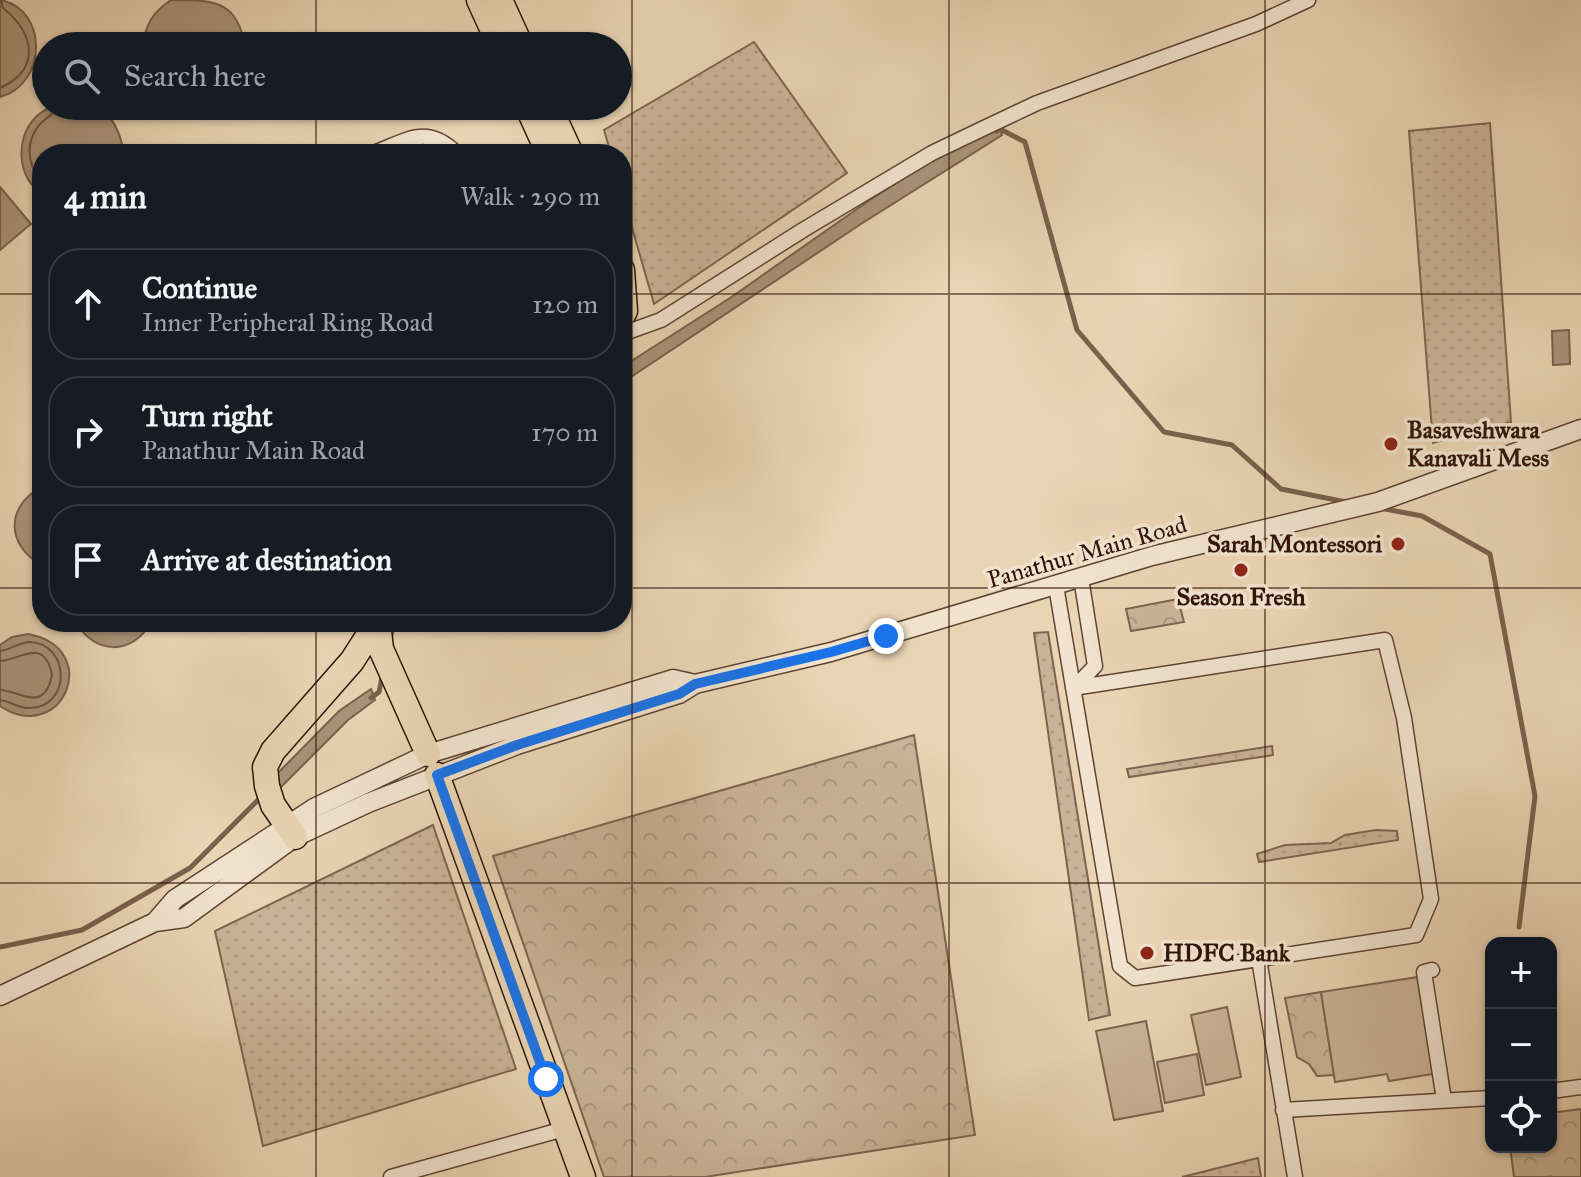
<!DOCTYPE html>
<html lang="en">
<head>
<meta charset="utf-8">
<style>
  :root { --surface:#171b24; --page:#20242c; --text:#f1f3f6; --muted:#9ea1a6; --line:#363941 }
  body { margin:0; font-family:"IM FELL Great Primer",serif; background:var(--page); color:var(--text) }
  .controls { position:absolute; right:24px; bottom:24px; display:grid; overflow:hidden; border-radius:16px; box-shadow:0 2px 6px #0004 }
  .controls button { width:72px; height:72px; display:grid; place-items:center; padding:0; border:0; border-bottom:2px solid var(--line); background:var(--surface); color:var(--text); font:40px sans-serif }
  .stop { position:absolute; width:24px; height:24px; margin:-18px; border:6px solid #1a73e8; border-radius:50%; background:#fff }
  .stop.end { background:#1a73e8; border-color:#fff; box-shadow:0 2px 8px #0008 }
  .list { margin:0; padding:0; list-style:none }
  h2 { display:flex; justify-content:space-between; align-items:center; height:104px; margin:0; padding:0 32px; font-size:34px }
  h2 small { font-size:26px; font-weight:400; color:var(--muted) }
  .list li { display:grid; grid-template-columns:52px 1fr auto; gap:24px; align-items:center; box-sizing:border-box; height:112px; margin:0 16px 16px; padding:0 16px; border:2px solid var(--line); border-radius:32px }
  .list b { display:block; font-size:30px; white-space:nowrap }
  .list p { margin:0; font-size:26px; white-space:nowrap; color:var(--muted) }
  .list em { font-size:26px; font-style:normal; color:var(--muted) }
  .icon { flex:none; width:44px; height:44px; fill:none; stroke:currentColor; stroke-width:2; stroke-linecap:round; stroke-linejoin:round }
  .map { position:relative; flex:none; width:1581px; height:1177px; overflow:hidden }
  .search { position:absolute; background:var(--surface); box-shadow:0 2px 6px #0004; left:32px; top:32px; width:600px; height:88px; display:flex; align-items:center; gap:20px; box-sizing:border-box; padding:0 28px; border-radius:44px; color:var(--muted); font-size:30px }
  .panel { position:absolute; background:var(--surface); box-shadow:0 2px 6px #0004; left:32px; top:144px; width:600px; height:488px; border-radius:32px }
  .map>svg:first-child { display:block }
  .grass { fill:url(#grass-dots); stroke:#7e6450; stroke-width:2 }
  .forest { fill:url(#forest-crowns); stroke:#7e6450; stroke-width:2 }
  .pitch { fill:#cab396; stroke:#7e6450; stroke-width:2 }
  .water { fill:#aa9379; stroke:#7a604c; stroke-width:2 }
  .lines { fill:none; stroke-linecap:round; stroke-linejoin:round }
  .shore { stroke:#6e5441; stroke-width:2 }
  .stream { stroke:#7a604c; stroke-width:5 }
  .minor-casing { stroke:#5f4434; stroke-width:17 }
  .tertiary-casing { stroke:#5f4434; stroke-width:21 }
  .primary-casing { stroke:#311409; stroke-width:27 }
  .minor { stroke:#f1e3ce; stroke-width:14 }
  .tertiary { stroke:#f1e3ce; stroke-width:18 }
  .primary { stroke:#e9d4b3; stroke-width:24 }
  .route { stroke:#1a73e8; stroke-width:10 }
  .grid { fill:none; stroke:#311409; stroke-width:2; stroke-opacity:0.55 }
  .poi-dot { fill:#8f2418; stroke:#f1e3ce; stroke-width:3 }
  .labels { text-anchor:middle; stroke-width:7; stroke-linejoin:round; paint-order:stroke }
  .poi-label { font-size:24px; font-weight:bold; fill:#311409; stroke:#f1e3ce; text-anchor:start }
  .street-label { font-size:24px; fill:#311409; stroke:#f1e3ce }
</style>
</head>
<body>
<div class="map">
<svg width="1581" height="1177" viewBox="0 0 1581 1177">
  <defs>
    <pattern id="grass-dots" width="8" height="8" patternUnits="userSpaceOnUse" patternTransform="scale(2)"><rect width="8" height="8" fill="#cab396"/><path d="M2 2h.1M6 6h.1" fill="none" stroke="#ae9980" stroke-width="1.8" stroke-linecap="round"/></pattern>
    <pattern id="forest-crowns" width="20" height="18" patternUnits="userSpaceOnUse" patternTransform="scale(2)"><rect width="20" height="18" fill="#cab396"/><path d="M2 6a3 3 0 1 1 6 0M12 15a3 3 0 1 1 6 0" fill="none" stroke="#ae9980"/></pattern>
  </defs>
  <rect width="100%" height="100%" fill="#e9d4b3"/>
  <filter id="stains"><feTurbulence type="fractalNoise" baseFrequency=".0025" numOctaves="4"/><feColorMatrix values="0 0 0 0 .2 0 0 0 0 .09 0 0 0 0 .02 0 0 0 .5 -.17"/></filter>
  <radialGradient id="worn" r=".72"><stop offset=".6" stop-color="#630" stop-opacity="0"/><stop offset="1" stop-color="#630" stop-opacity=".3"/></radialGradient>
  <path class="grass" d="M754 42 847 173 654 304 622 193V154H611L604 130Z
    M1490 123 1511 422 1433 443 1409 131Z
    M1048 632 1110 1015 1089 1020 1034 633Z
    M1272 746 1273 755 1129 777 1127 769Z
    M433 825 516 1069 263 1146 215 931Z
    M1376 830 1397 831 1398 840 1259 862 1257 854 1285 845 1331 843 1345 835Z
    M1258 1158 1261 1177H1182Z"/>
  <path class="forest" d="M1178 599 1184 622 1131 631 1126 609Z
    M914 735 975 1135 705 1177H604L493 856Z
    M1321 992 1334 1075 1317 1076 1309 1064 1297 1057 1285 998Z
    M1581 1109V1177H1514L1510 1147H1551V1113Z"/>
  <path class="pitch" d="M1418 977 1433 1074 1389 1081 1387 1074 1335 1082 1321 992Z
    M1227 1007 1241 1077 1206 1085 1191 1015Z
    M1146 1021 1163 1111 1114 1120 1096 1031Z
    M1197 1054 1204 1095 1165 1103 1157 1062Z"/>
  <path class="water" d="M0 0C49 9 47 85 0 97Z
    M171 0C214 0 237 0 245 46H142C146 24 153 12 171 0Z
    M51 106C95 106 113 102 124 152V154H42V194C17 177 15 139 35 118 39 113 46 110 51 106Z
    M996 119 1002 135 861 224 622 383V367L730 298 867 202Z
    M0 187 31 224 0 250Z
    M1569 330 1570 364 1553 365 1552 331Z
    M42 487V565C6 546 5 506 42 487Z
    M75 622H152C130 656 97 655 75 622Z
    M28 634C104 648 63 747 0 706V645L12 637Z
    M371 689 375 700 348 720 278 790 273 778 339 711Z"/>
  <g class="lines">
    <path class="shore" d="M0 88C42 69 34 33 3 8L1 0
      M42 184C28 165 24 145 39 125 46 117 53 117 55 106
      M0 651C11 650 18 642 30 642 71 644 71 707 30 708 18 709 11 701 0 700
      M0 661C21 660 44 636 52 675 44 714 21 691 0 690"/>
    <path class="stream" d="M997 131 1000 129 1025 142 1077 330 1164 432 1232 445 1281 489 1346 502
      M1380 508 1422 516 1490 554 1535 796 1519 927
      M390 639 394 622
      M371 698 379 692 382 677
      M0 947 82 930 190 868 263 795"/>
    <g class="minor-casing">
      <path id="minor" d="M371 154C407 141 426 123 457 154
        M622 334 661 320 803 230 932 153 982 129 1037 103 1256 24 1308 0
        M1056 586 1120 966 1135 978 1416 935 1431 899 1404 718 1385 640 1073 688
        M1074 688 1095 666 1081 578
        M1259 959 1295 1177
        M1432 970 1424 972 1444 1100
        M1551 1091 1581 1087
        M1283 1110 1491 1098
        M391 1177 564 1129"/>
    </g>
    <g class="tertiary-casing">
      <path id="tertiary" d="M155 922 175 899 314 808 428 754 673 679 695 684
        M0 996 155 922 184 918 295 837 368 803 517 745 679 694 695 684 831 652 1152 556 1378 502 1581 429"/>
    </g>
    <g class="primary-casing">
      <path id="primary" d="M479 0 500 46
        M500 0 521 46
        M527 106 549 154
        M549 106 571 154
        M622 270 625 311 622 317
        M378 622 381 649 428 754
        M437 775 583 1177
        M295 837 273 805 267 786 265 767 273 751 352 661 377 622"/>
    </g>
    <use href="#minor" class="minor"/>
    <use href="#tertiary" class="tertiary"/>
    <use href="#primary" class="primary"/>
  </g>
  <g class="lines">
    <path class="route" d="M546 1079 437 775 517 745 679 694 695 684 831 652 886 636"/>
  </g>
  <path class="grid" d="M316 0V46M632 0V1177M949 0V1177M1265 0V1177M316 106V154M0 294H42M622 294H1581M0 588H42M622 588H1581M316 622V1177M0 883H1581"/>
  <g class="poi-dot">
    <circle cx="1391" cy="444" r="8"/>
    <circle cx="1398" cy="544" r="8"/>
    <circle cx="1241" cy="570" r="8"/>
    <circle cx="1147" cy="953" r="8"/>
  </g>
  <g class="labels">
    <g class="poi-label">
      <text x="1407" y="438">Basaveshwara<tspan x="1407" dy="28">Kanavali Mess</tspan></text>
      <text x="1382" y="552" text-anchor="end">Sarah Montessori</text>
      <text x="1241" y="605" text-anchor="middle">Season Fresh</text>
      <text x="1163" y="961">HDFC Bank</text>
    </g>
    <g class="street-label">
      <text transform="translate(1087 552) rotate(-16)" y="8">Panathur Main Road</text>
    </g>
  </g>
  <rect width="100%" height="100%" filter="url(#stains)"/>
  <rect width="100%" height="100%" fill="url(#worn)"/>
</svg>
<div class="controls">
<button>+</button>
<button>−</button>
<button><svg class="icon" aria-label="locate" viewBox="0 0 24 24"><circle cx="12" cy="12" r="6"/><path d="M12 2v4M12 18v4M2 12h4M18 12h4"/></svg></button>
</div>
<div class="stop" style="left:546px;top:1079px"></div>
<div class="stop end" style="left:886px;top:636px"></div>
<div class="search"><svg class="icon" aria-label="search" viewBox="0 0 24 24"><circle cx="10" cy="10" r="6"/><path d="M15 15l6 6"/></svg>Search here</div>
<section class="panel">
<h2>4 min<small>Walk · 290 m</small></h2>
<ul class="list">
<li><svg class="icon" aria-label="ahead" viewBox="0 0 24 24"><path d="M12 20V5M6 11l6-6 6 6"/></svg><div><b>Continue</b><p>Inner Peripheral Ring Road</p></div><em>120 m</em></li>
<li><svg class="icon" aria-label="right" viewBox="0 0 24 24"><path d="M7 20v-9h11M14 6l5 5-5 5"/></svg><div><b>Turn right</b><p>Panathur Main Road</p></div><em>170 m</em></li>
<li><svg class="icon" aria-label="arrive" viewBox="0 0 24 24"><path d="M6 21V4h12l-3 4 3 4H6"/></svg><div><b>Arrive at destination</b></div></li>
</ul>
</section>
</div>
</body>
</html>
